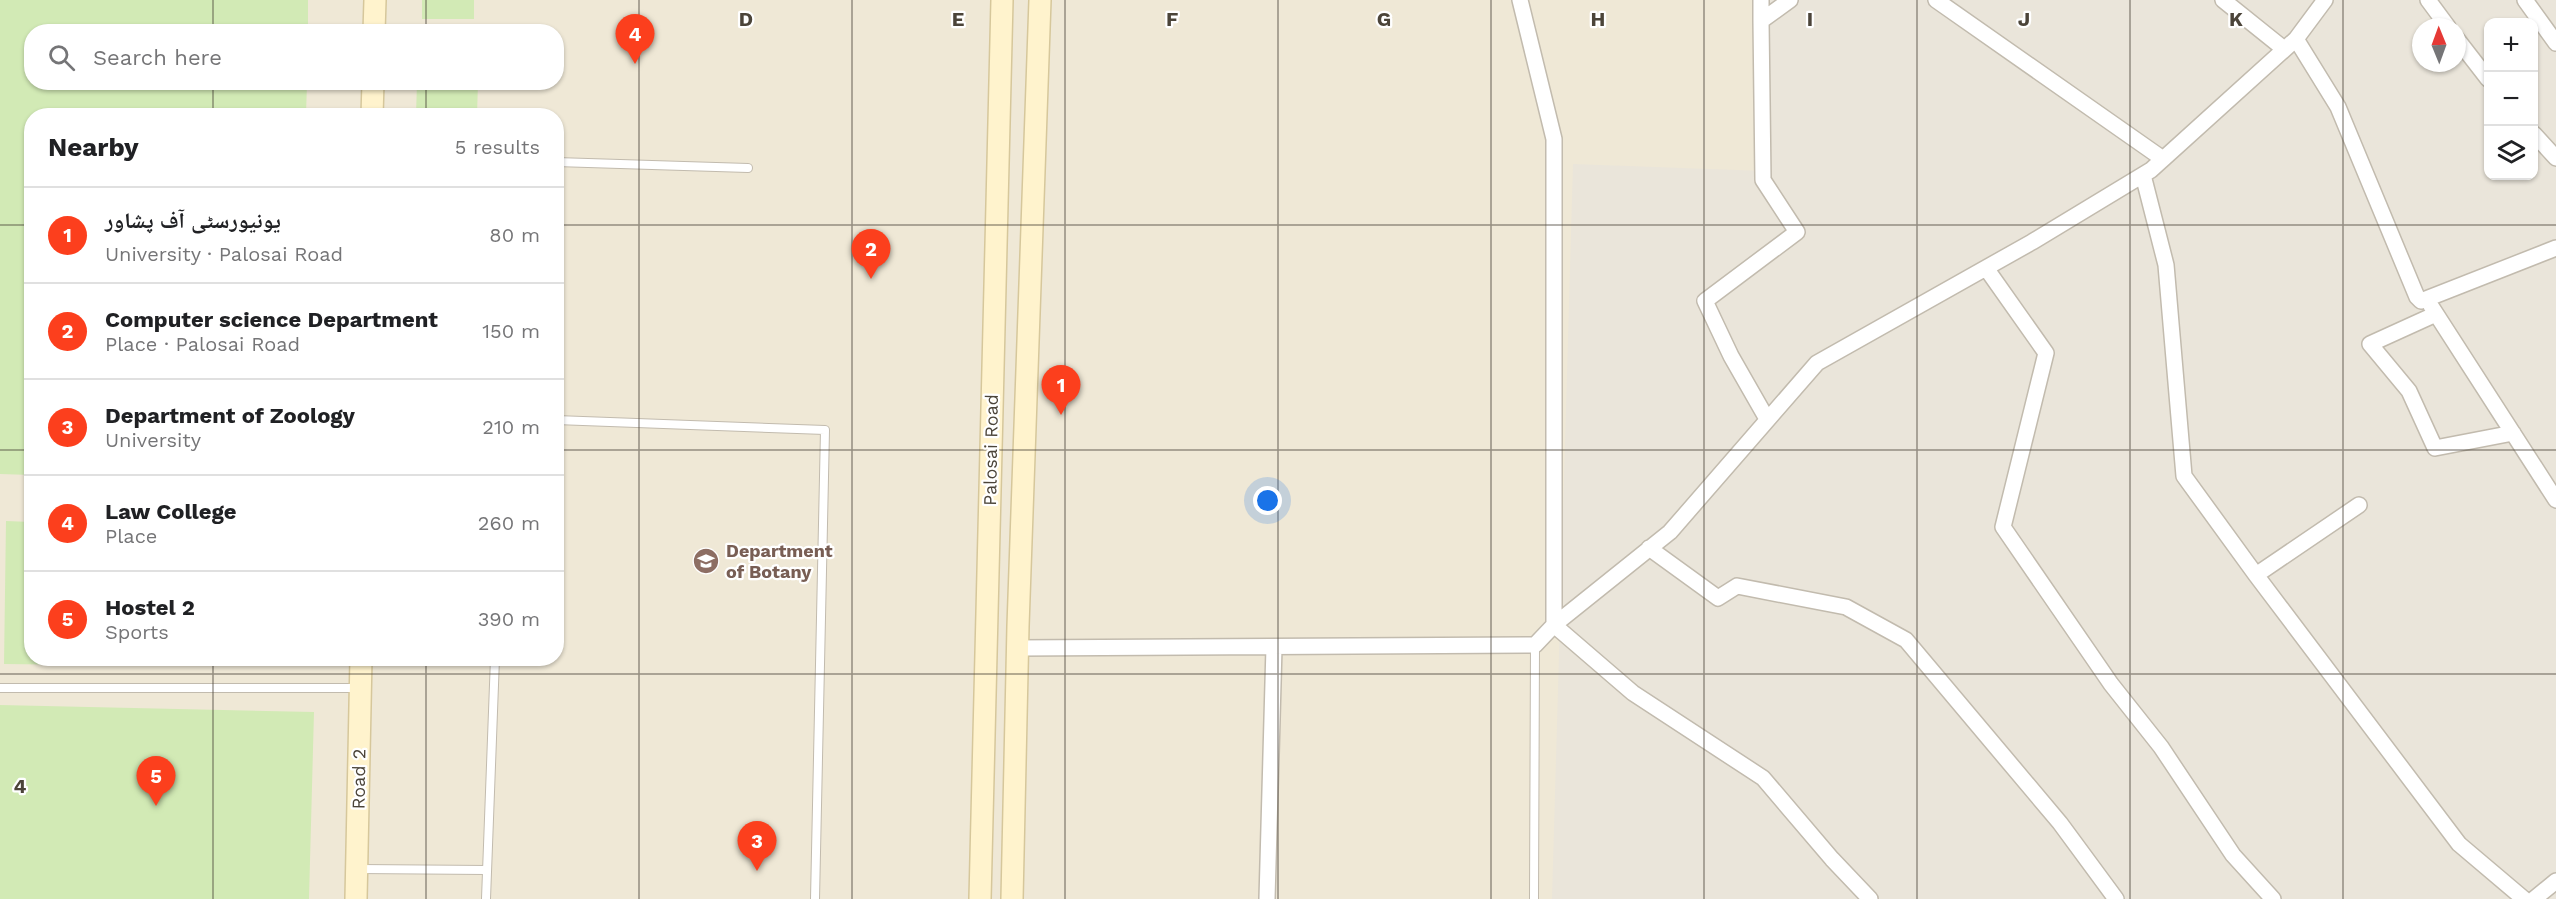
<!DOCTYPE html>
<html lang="en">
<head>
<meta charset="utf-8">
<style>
  :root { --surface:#fff; --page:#f6f6f6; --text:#202124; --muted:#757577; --line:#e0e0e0; --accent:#fc3f1d }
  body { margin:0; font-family:"Work Sans","Noto Naskh Arabic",sans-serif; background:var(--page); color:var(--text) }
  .controls { position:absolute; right:18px; top:18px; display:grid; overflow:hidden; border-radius:12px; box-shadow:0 2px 4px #0004 }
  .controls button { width:54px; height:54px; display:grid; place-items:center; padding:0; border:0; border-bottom:2px solid var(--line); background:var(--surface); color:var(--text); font:30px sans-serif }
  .compass { position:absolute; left:2412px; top:18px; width:54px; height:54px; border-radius:50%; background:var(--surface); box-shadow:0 2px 4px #0004; rotate:359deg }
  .you { position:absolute; left:1268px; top:501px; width:21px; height:21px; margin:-15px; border:4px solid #fff; border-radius:50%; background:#1a73e8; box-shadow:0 0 0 9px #1a73e833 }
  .badge { display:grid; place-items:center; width:39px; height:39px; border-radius:50%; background:var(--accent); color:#fff; font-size:20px; font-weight:700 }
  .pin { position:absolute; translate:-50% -50px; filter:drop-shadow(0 2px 3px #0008) }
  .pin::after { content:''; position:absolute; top:32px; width:21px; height:18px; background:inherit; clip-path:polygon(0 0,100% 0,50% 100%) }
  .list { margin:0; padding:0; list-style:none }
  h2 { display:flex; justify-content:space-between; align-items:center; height:78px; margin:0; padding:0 24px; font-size:26px }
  h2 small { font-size:20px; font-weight:400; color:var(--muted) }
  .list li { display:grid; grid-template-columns:39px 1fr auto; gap:18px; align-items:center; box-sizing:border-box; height:96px; padding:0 24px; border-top:2px solid var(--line) }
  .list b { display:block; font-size:22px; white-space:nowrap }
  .list p { margin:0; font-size:20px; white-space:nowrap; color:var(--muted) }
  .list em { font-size:20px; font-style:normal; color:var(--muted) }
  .icon { flex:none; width:33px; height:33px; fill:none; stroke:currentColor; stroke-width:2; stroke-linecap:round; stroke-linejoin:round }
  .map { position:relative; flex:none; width:2556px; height:899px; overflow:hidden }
  .search { position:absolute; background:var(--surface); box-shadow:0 2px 4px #0004; left:24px; top:24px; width:540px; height:66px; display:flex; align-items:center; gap:15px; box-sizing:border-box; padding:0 21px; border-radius:24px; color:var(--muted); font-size:22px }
  .panel { position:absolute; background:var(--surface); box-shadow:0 2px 4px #0004; left:24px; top:108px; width:540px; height:558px; border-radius:24px }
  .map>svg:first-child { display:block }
  .residential { fill:#eae5da; fill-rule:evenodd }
  .education { fill:#efe8d6; fill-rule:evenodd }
  .green { fill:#d2eab5 }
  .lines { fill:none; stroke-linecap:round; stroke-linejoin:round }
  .lane-casing { stroke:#c2bbae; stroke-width:10 }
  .street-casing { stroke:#c2bbae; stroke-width:18 }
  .secondary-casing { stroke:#d6c79b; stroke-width:24 }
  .lane { stroke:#fff; stroke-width:8 }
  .street { stroke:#fff; stroke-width:15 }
  .secondary { stroke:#fff3cd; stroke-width:21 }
  .grid { fill:none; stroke:#4b4439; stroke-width:1.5; stroke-opacity:0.55 }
  .labels { text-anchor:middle; stroke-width:4.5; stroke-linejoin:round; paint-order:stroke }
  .street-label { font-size:18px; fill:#4b4439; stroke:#fff }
  .education-label { font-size:18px; font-weight:bold; fill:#785e54; stroke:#fff; text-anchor:start }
  .grid-label { font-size:20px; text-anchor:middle; font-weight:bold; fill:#4b4439; stroke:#fff; stroke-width:4.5; stroke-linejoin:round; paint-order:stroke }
</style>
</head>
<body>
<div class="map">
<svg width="2556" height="899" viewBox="0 0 2556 899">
  <rect width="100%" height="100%" fill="#f6f3ec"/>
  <path class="residential" d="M1035 0H2556V899H1014ZM2488 22H2534V176H2488ZM2421 27H2457V63H2421Z"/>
  <path class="education" d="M0 0H1767L1764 171 1573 164 1552 899H0ZM32 32H556V82H32ZM32 116H556V658H32Z"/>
  <path class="green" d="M0 0H308V31L32 32V82L307 83 306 115 32 116 31 475 0 474Z
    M422 0H474V19H422Z
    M417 83H478L477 115H416Z
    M6 521 31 522 32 658 169 659V666L4 664Z
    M0 705 314 712 309 899H0Z"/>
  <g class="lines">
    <g class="lane-casing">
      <path id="lane" d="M556 162 748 168
        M556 420 825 430 815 899
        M0 688H359
        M358 869 487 870
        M486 899 495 658
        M1534 899 1535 645"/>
    </g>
    <g class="street-casing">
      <path id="street" d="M1520 0 1554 139V625L1633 693 1763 778 1832 859 1870 899
        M1936 0 2163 159
        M2223 0 2284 49
        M2428 0 2448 27
        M2525 0 2556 43
        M1761 21V0
        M2296 39 2338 107 2417 297 2421 301 2556 248
        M2457 39 2488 79
        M2534 134 2556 158
        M2143 175 2166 265 2184 476 2256 575 2459 844 2524 899
        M1986 268 2046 353 2003 527 2111 684 2161 747 2233 855 2273 899
        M2431 306 2556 500
        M2436 314 2370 344 2409 391 2435 448 2513 433
        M1767 419 1731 356 1705 301 1797 232 1763 180 1761 21 1790 0
        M1649 548 1718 598 1737 586 1846 607 1906 640 2060 823 2116 899
        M2256 575 2359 505
        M1018 648 1535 645 1554 625 1670 532 1817 363 2032 242 2151 170 2296 39 2325 0
        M1267 899 1274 647
        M2534 899 2556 881"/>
    </g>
    <g class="secondary-casing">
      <path id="secondary" d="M374 32 375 0
        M372 116 373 82
        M356 899 361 658
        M980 899 1002 0
        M1012 899 1018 626 1040 0"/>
    </g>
    <use href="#lane" class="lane"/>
    <use href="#street" class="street"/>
    <use href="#secondary" class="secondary"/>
  </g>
  <path class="grid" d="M213 0V32M426 0V32M639 0V899M852 0V899M1065 0V899M1278 0V899M1491 0V899M1704 0V899M1917 0V899M2130 0V899M2343 0V899M213 82V116M426 82V116M0 225H32M556 225H2556M0 450H32M556 450H2556M213 658V899M426 658V899M0 674H2556"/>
  <defs>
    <g id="university-disc" transform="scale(1.35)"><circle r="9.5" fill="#8d6e63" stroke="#fff"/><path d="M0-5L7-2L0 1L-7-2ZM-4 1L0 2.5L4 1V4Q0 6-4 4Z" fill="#fff"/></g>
  </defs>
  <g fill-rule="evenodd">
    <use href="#university-disc" x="706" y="561"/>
  </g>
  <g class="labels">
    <g class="street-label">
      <text transform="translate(991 450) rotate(-89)" y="6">Palosai Road</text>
      <text transform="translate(359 779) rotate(-89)" y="6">Road 2</text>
    </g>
    <g class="education-label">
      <text x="726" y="557">Department<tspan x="726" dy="21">of Botany</tspan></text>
    </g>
  </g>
  <g class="grid-label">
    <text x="746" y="26">D</text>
    <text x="958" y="26">E</text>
    <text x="1172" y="26">F</text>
    <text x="1384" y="26">G</text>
    <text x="1598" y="26">H</text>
    <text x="1810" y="26">I</text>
    <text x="2024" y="26">J</text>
    <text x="2236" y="26">K</text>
    <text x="20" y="793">4</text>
  </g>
</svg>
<div class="controls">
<button>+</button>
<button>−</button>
<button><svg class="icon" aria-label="layers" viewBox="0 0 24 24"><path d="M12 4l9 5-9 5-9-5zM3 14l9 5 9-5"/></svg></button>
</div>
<svg class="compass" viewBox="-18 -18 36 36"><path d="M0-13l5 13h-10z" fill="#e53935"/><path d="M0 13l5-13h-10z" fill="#757577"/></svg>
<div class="you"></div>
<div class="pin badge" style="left:1061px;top:415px">1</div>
<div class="pin badge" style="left:871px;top:279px">2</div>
<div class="pin badge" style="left:757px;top:871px">3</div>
<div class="pin badge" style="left:635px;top:64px">4</div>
<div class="pin badge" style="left:156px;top:806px">5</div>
<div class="search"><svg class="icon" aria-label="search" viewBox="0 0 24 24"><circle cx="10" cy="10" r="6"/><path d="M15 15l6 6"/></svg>Search here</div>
<section class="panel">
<h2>Nearby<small>5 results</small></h2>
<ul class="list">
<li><span class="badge">1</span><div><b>یونیورسٹی آف پشاور</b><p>University · Palosai Road</p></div><em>80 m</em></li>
<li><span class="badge">2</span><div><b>Computer science Department</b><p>Place · Palosai Road</p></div><em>150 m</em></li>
<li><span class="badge">3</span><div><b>Department of Zoology</b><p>University</p></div><em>210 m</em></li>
<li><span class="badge">4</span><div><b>Law College</b><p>Place</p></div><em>260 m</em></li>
<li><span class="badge">5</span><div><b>Hostel 2</b><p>Sports</p></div><em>390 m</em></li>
</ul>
</section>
</div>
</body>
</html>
